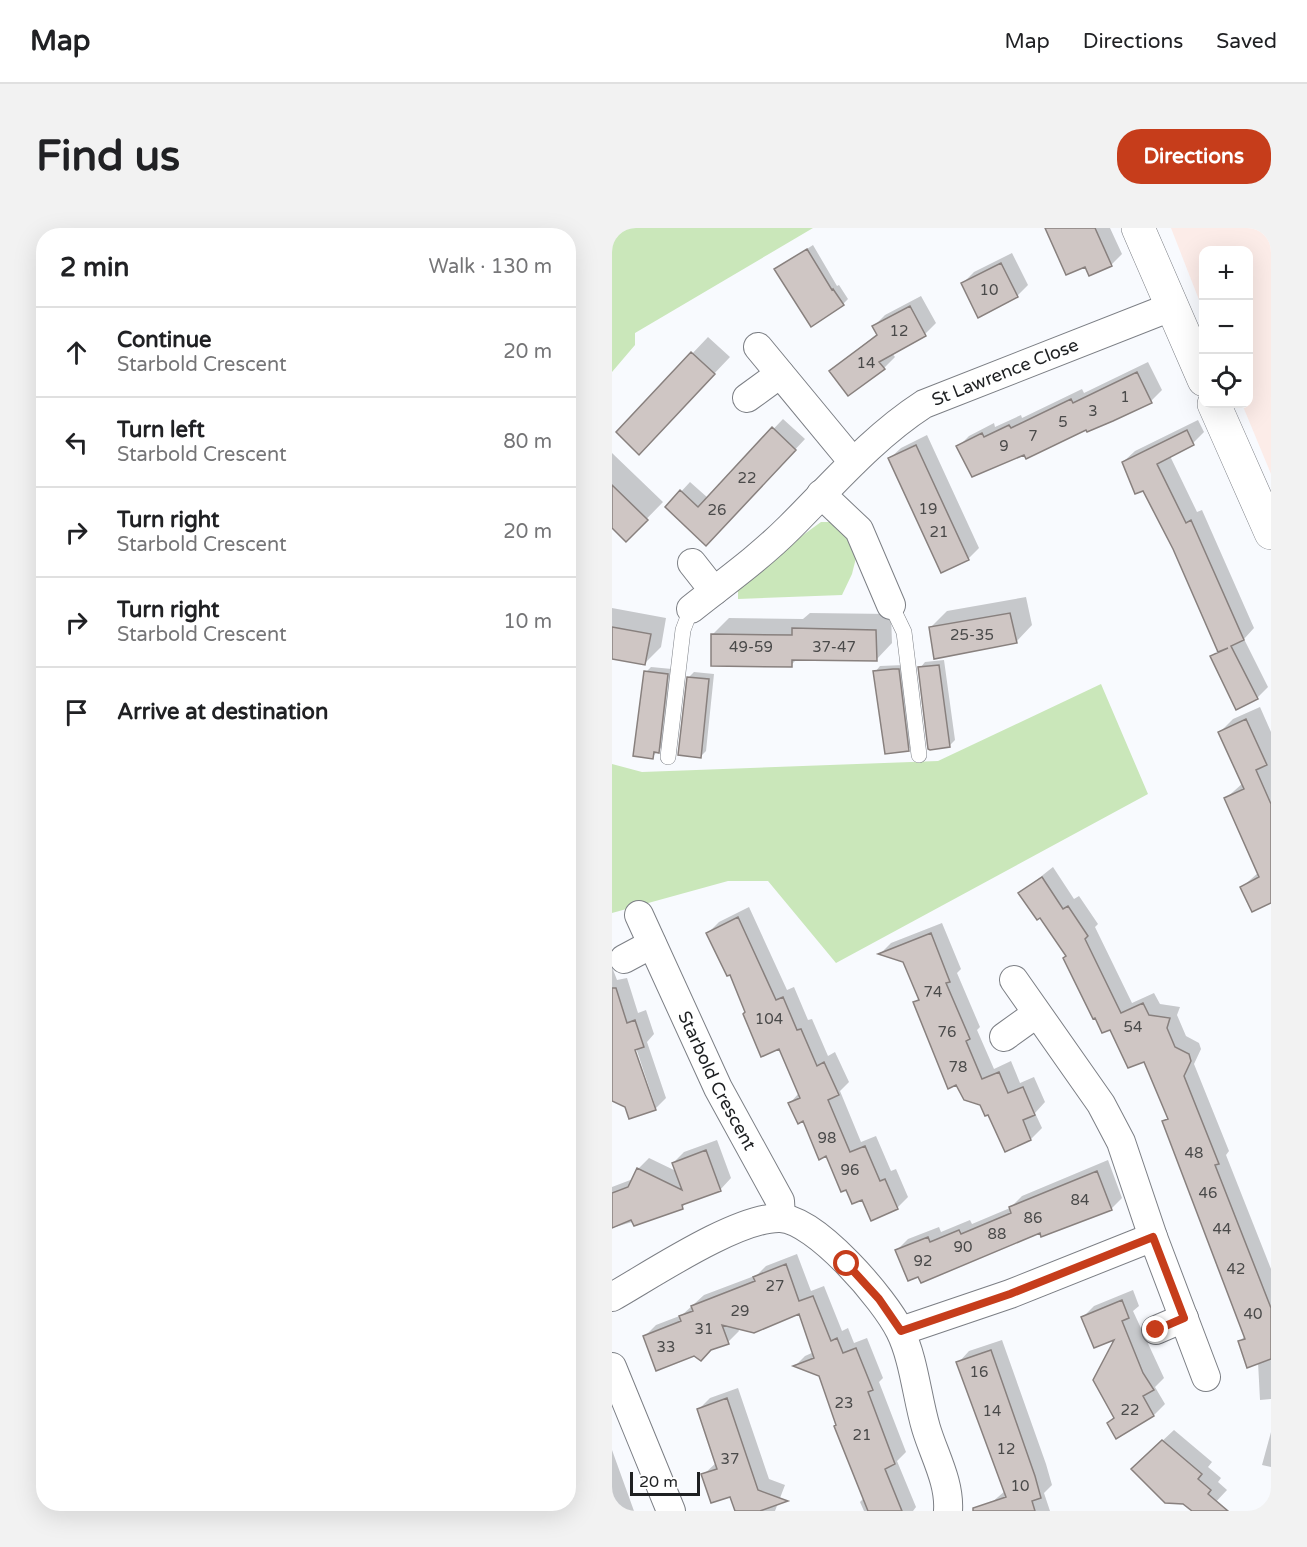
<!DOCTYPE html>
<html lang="en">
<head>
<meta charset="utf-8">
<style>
  :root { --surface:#fff; --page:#f2f2f2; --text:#202124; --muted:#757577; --line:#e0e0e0; --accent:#c63d1b }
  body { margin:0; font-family:"Varela Round",sans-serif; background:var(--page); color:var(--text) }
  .controls { position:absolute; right:18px; top:18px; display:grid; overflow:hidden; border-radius:12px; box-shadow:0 6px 24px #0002 }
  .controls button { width:54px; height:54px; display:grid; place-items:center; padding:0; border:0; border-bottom:2px solid var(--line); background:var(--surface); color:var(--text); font:30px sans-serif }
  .scale { position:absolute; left:18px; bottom:15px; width:70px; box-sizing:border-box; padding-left:6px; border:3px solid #1e2022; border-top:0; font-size:16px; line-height:21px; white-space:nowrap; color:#1e2022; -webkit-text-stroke:4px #fff; paint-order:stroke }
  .stop { position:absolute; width:18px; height:18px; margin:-14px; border:4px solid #c63d1b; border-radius:50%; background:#fff }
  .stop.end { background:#c63d1b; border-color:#fff; box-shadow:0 2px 6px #0008 }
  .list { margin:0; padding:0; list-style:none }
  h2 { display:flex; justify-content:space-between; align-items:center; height:78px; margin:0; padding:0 24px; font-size:26px }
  h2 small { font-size:20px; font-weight:400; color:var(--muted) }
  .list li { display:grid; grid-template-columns:39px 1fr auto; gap:18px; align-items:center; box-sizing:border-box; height:90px; padding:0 24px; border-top:2px solid var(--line) }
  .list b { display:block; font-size:22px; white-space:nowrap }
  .list p { margin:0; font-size:20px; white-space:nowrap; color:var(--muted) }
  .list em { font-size:20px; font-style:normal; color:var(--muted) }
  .icon { flex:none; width:33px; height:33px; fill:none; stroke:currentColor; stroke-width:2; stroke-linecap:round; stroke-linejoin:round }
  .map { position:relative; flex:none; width:659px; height:1283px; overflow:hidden; border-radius:24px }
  header { display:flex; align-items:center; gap:36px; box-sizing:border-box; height:84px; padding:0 30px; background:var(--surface); border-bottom:2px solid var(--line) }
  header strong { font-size:28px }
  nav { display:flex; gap:33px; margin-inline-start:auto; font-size:21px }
  .intro { display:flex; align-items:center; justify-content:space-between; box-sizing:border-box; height:144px; padding:0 36px }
  h1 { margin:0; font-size:42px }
  .button { padding:15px 27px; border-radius:24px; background:var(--accent); color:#fff; font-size:21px; font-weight:700 }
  main { display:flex; gap:36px; padding:0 36px }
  aside { flex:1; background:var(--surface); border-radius:24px; box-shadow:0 6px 24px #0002 }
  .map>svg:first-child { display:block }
  .education { fill:#fcece8 }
  .green { fill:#cae7ba }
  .shadow { fill:#0003; fill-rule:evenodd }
  .building { fill:#cfc6c4; stroke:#88807e; stroke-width:1.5 }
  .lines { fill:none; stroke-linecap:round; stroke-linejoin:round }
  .service-casing { stroke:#7c7f85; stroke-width:16 }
  .minor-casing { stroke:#7c7f85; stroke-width:30 }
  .secondary-casing { stroke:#7c7f85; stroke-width:34 }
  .service { stroke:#fff; stroke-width:15 }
  .minor { stroke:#fff; stroke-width:28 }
  .secondary { stroke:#fff; stroke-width:33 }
  .route { stroke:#c63d1b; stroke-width:8 }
  .labels { text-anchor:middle; stroke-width:6; stroke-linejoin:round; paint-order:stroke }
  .number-label { font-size:15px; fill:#4a4a4a }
  .street-label { font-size:18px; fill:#1e2022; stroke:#fff }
</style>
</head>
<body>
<header>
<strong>Map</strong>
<nav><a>Map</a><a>Directions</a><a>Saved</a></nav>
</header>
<div class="intro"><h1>Find us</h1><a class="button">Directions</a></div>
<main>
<aside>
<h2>2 min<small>Walk · 130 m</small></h2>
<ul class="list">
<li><svg class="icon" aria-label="ahead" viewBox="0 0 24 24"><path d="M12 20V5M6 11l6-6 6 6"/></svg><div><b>Continue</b><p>Starbold Crescent</p></div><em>20 m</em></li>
<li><svg class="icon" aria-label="left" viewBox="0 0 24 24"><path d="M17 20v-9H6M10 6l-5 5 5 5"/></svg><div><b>Turn left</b><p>Starbold Crescent</p></div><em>80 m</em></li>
<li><svg class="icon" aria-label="right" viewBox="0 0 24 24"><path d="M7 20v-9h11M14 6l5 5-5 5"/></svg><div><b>Turn right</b><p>Starbold Crescent</p></div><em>20 m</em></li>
<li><svg class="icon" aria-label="right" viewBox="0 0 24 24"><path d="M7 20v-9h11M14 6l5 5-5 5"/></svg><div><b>Turn right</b><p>Starbold Crescent</p></div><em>10 m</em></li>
<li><svg class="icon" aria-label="arrive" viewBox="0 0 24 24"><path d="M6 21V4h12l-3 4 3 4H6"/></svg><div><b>Arrive at destination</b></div></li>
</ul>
</aside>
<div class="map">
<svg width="659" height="1283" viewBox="0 0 659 1283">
  <rect width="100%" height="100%" fill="#f8fafe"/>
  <path class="education" d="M559 0H659V246L630 176H636V22H592L591 82Z"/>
  <path class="green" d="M0 0H201L23 105V117L0 144Z
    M209 294H225L246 322 240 346 230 367 126 371V362L180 315Z
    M489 456 536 566 224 735 156 653H116L0 685V536L30 544 326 533Z"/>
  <path class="shadow" d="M435 0H498L510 26 499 37 474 36Z
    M201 17 225 58 227 57 236 71 231 76 164 41Z
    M400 25 416 57 405 68 351 55 362 44Z
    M309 68 324 95 313 106 280 125 283 129 272 140 219 143 266 105 262 98 273 87Z
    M96 109 118 129 43 208 6 204Z
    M536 134 550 162 539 173 413 225 346 219 357 208 382 195 383 199 409 187 410 190 470 161 472 165Z
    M171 191 193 211 104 306 55 279 78 254 96 270Z
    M586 192 592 204 581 215 558 228 585 284 590 282 642 400 632 411 656 459 645 470 600 428 606 422 562 321 531 261 511 234 523 223Z
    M315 207 367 320 356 331 277 231 289 220Z
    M0 225 51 274 14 312 0 298Z
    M414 369 420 397 404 414 319 399 335 383Z
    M0 380 54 390 49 419 32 436 0 429Z
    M198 385 279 386 280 415 264 432 186 430 179 437 100 407 117 390 191 391Z
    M332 432 343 512 337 518 308 440 313 434Z
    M292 437 301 516 296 522 263 444 268 438Z
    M39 439 60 441 51 518 40 529 34 444Z
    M82 444 102 446 94 523 88 529 77 449Z
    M648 479 659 504V673L640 682 629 660 647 644 613 571 631 555 608 504 621 491Z
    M441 639 462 671 467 668 486 696 483 699 520 775 542 765 548 776 568 779 565 787 574 808 587 815 589 821 582 836 617 923 614 927 659 1041V1171L648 1172 646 1134 628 1113 633 1108 552 894 557 889 533 832 499 800 455 727 429 688 408 665Z
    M137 679 175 762 182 759 196 792 200 791 216 828 223 824 237 854 228 863 249 914 264 908 279 943 284 941 296 969 285 980 251 970 178 875 187 865 168 819 135 784 119 745 96 705 107 694Z
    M330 695 349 741 345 745 368 799 365 802 382 841 399 833 408 855 422 849 433 874 423 885 430 900 419 911 377 885 303 774 307 770 292 732 269 725 279 715Z
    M0 739 5 752 15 750 26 785 34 782 42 806 35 814 54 870 43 881 14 878 0 871ZM22 814 43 877H40L19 815Z
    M105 912 119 950 108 962 77 973 70 979 0 1000V959L21 951 26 941 37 930 64 943 61 935 72 924Z
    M496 932 510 970 499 981 429 1003 285 1022 296 1011 327 999 329 1004 358 992 360 996 398 980 410 968Z
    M185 1026 199 1063 212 1058 230 1103 236 1100 242 1115 255 1110 271 1150 267 1154 294 1224 285 1233 304 1279 301 1283H252L248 1274 252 1270 208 1147 183 1138 193 1128 202 1124 188 1084 126 1100 127 1103 116 1114 33 1108 44 1097 70 1087 92 1067 145 1047 154 1038Z
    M521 1062 527 1078 521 1083 552 1150 543 1159 553 1176 542 1187 505 1209 496 1195 503 1189 505 1109 471 1089 482 1078Z
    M390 1112 434 1236 440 1257 432 1265 438 1283H382L379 1275 393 1263 346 1135 357 1123Z
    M126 1160 157 1251 173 1257 163 1283H123L124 1265 91 1247 105 1234 87 1181 98 1170Z
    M562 1202 600 1234 596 1239 609 1250 606 1254 615 1262 600 1278 532 1230Z
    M659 1204V1239L650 1237Z
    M0 1222 22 1283H0Z"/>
  <path class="building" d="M433 0H483L500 38 477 48 473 39 454 47Z
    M195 21 220 62 221 61 232 77 199 99 162 41Z
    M389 35 406 69 366 90 349 55Z
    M298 78 314 108 267 134 273 141 236 168 217 143 265 107 260 98Z
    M79 124 103 146 27 227 4 204Z
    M525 144 540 175 501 193 475 204 474 202 414 231 412 227 360 249 344 218 370 205 372 209 397 197 399 200 459 171 461 175Z
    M160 199 184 222 94 318 53 279 68 262 86 279Z
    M575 202 582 217 545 236 574 295 579 292 632 412 619 418 646 471 624 482 598 428 616 420 606 424 561 321 531 263 523 266 510 234Z
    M304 217 357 332 329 345 276 230Z
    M0 257 36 292 14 314 0 300Z
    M398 385 405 415 322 431 317 399Z
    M0 399 39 406 33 437 0 431Z
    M180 400 264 402 265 433 180 432V439L99 438V406L180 407Z
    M327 437 338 519 318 522 316 521 306 439Z
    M281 441H287L297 523 273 526 261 443Z
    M32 443 56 446 47 525 42 524 41 531 21 528Z
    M75 449 97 451 89 530 66 527Z
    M634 491 655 537 644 542 659 576V675L640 684 628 659 647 649 612 570 632 561 606 504Z
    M430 649 451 681 456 678 476 708 473 711 509 785 531 775 537 787 558 790 555 800 563 819 577 826 579 833 572 848 607 936 603 937 659 1080V1131L635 1140 626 1113 633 1111 550 893 556 891 532 834 516 840 498 802 490 805 483 790 481 791 451 730 454 728 428 690 425 692 406 665Z
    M126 689 164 772 171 769 185 802 189 801 205 838 212 834 227 867 216 872 238 924 253 918 268 953 273 951 286 981 259 993 250 972 240 976 234 962 229 964 214 928 207 932 191 893 186 896 176 875 188 870 167 821 149 829 131 786 133 784 118 747 115 748 94 705Z
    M319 705 338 754 334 755 358 811 354 813 370 851 387 844 396 865 411 859 423 887 411 892 419 912 393 924 376 887 373 888 368 877 352 872 344 857 336 861 301 774 307 772 291 734 266 726Z
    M0 760H4L15 795 23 792 32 819 23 822 44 882 17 891 13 879 0 873Z
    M94 922 109 963 70 977 71 981 22 998 19 992 0 1000V965L16 959 25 940 70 962 60 935Z
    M485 943 500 982 429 1009 428 1005 309 1055 306 1049 296 1053 283 1022 316 1009 318 1014 347 1002 349 1006 399 985 397 979Z
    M174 1036 187 1073 201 1068 219 1113 225 1110 231 1125 244 1120 261 1162 256 1164 283 1236 273 1241 290 1283H256L222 1198 224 1197 207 1148 181 1138 202 1130 187 1086 142 1105 110 1097 117 1116 99 1122 89 1133 82 1128 44 1143 31 1108 69 1093 67 1088 81 1083 79 1078 143 1053 141 1049Z
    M510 1072 517 1090 510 1093 531 1145 542 1162 531 1168 542 1188 504 1211 495 1195 502 1190 481 1152 502 1112 482 1120 469 1089Z
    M379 1122 423 1248 429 1270 420 1273 423 1283H361V1280L394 1269 344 1134Z
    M115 1170 146 1262 176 1273 148 1283H123L118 1269 99 1275 89 1246 105 1241 85 1181Z
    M550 1212 590 1246 586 1251 599 1262 596 1266 616 1283H580L571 1276 553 1275 519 1241Z"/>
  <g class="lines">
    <g class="service-casing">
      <path id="service" d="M279 377 292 404 307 527
        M56 529 71 402 79 381"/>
    </g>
    <g class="minor-casing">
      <g id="minor">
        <path d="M146 119 241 234"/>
        <path d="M135 170 168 146"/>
        <path d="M209 266 247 302 279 377"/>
        <path d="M80 335 102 363"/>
        <path id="s1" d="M79 381C113 354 147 330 178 299 221 256 261 209 312 176L559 79"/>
        <path id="s2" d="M27 687 106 860 168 973 169 990"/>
        <path d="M12 731 40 716"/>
        <path d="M402 752 489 876 509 914 541 1009 594 1149"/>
        <path d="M392 809 424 786"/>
        <path d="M0 1069C39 1047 125 989 168 990 204 991 273 1072 288 1103 302 1131 305 1170 314 1200 322 1227 338 1254 336 1283"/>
        <path d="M544 1102 572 1090"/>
        <path d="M289 1103 398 1066 541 1009"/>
        <path d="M0 1139 59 1283"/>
      </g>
    </g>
    <g class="secondary-casing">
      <path id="secondary" d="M526 0 592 152
        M602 176 659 305"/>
    </g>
    <use href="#service" class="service"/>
    <use href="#minor" class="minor"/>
    <use href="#secondary" class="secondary"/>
  </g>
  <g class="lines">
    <path class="route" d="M235 1036 267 1071 289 1103 398 1066 541 1009 572 1090 544 1102"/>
  </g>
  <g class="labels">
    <g class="number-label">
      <text x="377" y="67">10</text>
      <text x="287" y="108">12</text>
      <text x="254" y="140">14</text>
      <text x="513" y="174">1</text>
      <text x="481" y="188">3</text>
      <text x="451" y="199">5</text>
      <text x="421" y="213">7</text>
      <text x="392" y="223">9</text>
      <text x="135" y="255">22</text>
      <text x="316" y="286">19</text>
      <text x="105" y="287">26</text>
      <text x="327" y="309">21</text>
      <text x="360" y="412">25-35</text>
      <text x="139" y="424">49-59</text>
      <text x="222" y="424">37-47</text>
      <text x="321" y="769">74</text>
      <text x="157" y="796">104</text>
      <text x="521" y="804">54</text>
      <text x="335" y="809">76</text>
      <text x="346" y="844">78</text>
      <text x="215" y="915">98</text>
      <text x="582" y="930">48</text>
      <text x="238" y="947">96</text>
      <text x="596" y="970">46</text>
      <text x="468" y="977">84</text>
      <text x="421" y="995">86</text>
      <text x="610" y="1006">44</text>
      <text x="385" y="1011">88</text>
      <text x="351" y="1024">90</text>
      <text x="311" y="1038">92</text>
      <text x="624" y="1046">42</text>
      <text x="163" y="1063">27</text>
      <text x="128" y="1088">29</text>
      <text x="641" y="1091">40</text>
      <text x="92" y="1106">31</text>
      <text x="54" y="1124">33</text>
      <text x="367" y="1149">16</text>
      <text x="232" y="1180">23</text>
      <text x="518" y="1187">22</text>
      <text x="380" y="1188">14</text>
      <text x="250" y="1212">21</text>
      <text x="394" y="1226">12</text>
      <text x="118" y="1236">37</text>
      <text x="408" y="1263">10</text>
    </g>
    <g class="street-label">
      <text dy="6" stroke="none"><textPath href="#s1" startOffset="398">St Lawrence Close</textPath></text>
      <text dy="6" stroke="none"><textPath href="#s2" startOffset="183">Starbold Crescent</textPath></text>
    </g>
  </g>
</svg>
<div class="controls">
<button>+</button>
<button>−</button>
<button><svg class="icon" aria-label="locate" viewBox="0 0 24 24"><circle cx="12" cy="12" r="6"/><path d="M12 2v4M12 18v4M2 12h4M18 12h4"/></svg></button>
</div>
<div class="scale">20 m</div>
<div class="stop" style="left:235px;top:1036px"></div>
<div class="stop end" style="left:544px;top:1102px"></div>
</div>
</main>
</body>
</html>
